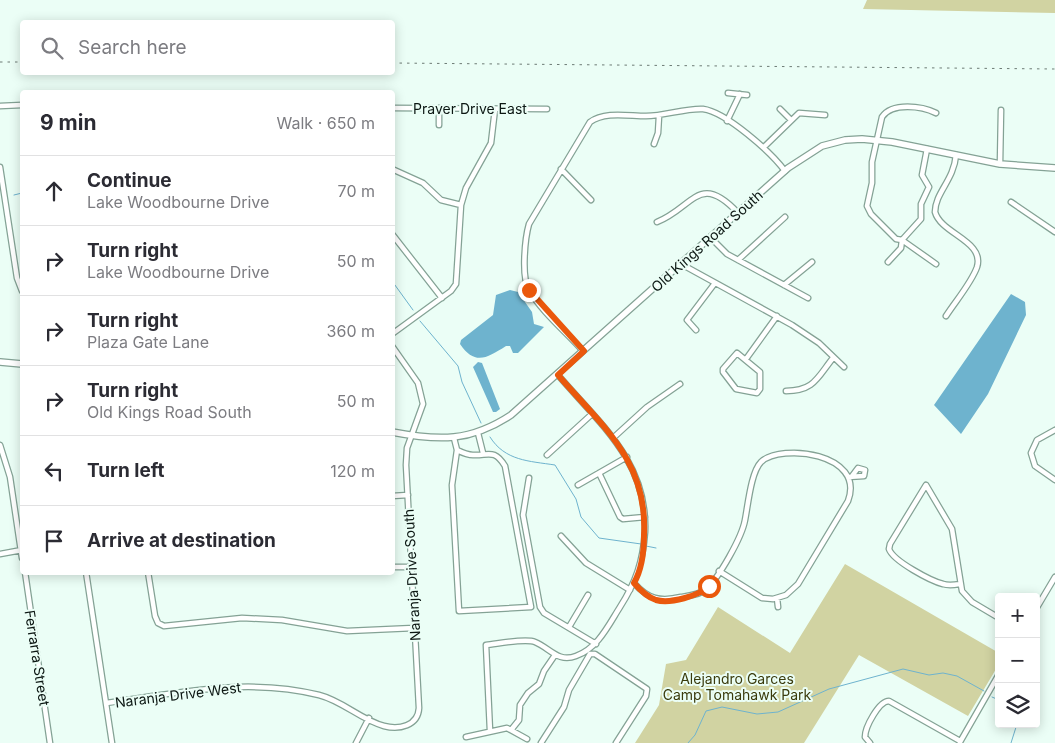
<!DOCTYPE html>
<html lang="en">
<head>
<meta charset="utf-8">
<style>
  :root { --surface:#fff; --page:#f7f7f7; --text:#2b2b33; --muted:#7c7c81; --line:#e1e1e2 }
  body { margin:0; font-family:Inter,sans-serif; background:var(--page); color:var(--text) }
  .controls { position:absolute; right:15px; bottom:15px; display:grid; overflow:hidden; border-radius:5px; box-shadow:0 2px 12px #0003 }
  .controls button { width:45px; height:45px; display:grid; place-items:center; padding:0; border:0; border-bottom:1px solid var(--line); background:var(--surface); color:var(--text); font:25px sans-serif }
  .stop { position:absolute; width:15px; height:15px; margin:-11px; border:4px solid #ea580c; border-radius:50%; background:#fff }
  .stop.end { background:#ea580c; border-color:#fff; box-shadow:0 1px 5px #0008 }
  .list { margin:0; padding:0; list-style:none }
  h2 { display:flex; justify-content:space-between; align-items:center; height:65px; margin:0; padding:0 20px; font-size:21px }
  h2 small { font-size:16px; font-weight:400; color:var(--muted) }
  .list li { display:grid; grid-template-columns:32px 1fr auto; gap:15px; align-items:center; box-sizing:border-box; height:70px; padding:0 20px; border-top:1px solid var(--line) }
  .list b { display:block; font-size:19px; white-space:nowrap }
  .list p { margin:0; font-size:16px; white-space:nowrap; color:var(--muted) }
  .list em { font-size:16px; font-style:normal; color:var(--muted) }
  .icon { flex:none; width:28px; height:28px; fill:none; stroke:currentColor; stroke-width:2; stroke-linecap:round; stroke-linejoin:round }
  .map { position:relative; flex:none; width:1055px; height:743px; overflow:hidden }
  .search { position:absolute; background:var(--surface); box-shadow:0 2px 12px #0003; left:20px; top:20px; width:375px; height:55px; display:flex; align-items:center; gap:12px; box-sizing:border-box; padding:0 18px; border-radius:5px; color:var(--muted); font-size:19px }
  .panel { position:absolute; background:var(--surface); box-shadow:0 2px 12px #0003; left:20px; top:90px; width:375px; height:485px; border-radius:5px }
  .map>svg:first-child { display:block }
  .green { fill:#d1d3a2 }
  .water { fill:#6eb3ce }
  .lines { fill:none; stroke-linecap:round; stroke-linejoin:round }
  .stream { stroke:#6eb3ce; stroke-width:1 }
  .minor-casing { stroke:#84a295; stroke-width:7 }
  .tertiary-casing { stroke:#84a295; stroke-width:8 }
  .minor { stroke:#fff; stroke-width:4.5 }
  .tertiary { stroke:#fff; stroke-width:5.5 }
  .rail { stroke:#6d7b75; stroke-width:1; stroke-dasharray:2.5 5; stroke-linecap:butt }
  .route { stroke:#ea580c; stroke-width:6 }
  .labels { text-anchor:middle; stroke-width:4; stroke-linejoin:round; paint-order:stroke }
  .street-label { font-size:14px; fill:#0c1713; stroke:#ebfef6 }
  .park-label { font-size:14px; fill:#3a3b0c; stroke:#ebfef6 }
</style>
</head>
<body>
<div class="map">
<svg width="1055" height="743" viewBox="0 0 1055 743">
  <rect width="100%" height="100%" fill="#ebfef6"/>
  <path class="green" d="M867 0H1055V13L863 9Z
    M845 564 999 653V664L968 716 859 655 804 743H635L659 705 666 664 686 660 718 607 790 653Z"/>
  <path class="water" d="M510 290 518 292 532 312 534 324 544 327 518 353H513L510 346H506C487 358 475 366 460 344L461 340 493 315 496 295Z
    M1011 294 1025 302 1026 315 988 394 961 434 934 405Z
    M478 362 482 363 500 409 496 412H493L473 367Z"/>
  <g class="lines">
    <path class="stream" d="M14 195 22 193
      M392 281 413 310
      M420 321 458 366 462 382 481 423
      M490 437C505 461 529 461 555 465L576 499 581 517 599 538 641 544
      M646 546 656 548
      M992 697 999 700
      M688 743 695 735 706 711 722 707 757 714 778 712 829 689 903 669 929 675 943 673 957 676 984 691
      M1011 743 1017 724"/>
    <g class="minor-casing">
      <path id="minor" d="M728 93 747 95
        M0 106 22 105
        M392 108 547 109
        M780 109 791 120
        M936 113C922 106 892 102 882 117L872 162V183L867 206 871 214 896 239 902 240 936 264
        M727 121 740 94
        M439 125V108
        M654 144 658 133 659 116
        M764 147 799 113 825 115
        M1000 164 1001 110
        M0 167 17 278 22 291
        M392 169 423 183 441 200 461 205
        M561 169 591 200
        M1011 202 1055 232
        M657 222C693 208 699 171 738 213
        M392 234 442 298
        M711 238 727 254 808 298
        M902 240 921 219V204L929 187 922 175 927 149
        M738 260 785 217
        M888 262 901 248 902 240
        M681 264 792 325 819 343 844 367
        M784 285 812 262
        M946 316C955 302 972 282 977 267 985 241 941 234 935 212 935 193 954 180 956 155
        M696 330 687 320 715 283
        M392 334 451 291 456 284 461 205 466 188 491 143 495 109
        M583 351C567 333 541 311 529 290 521 277 525 238 529 224L590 122C605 111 628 116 646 116 665 116 685 108 703 109 726 112 771 152 785 171
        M737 353 760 372V389L757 393 736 389 723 372V369Z
        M746 359 777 316
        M786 391C814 391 817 378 833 358
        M1055 430 1037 440 1031 453 1035 466 1055 480
        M478 433 483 453
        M454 438 457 450
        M613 438 647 407 680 384
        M0 445 10 477 22 558
        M457 450C461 452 467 455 473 455 488 456 494 448 505 466L531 607 459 611 452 485Z
        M547 455 592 414
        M599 473 620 517 623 519 645 517
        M848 477 864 476 865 470 858 468 852 476
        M529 478 523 515 540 607 544 613 596 644
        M578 485 627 457
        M392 496 408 495
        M561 536 586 563 630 590
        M0 554 22 550
        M392 567H411
        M25 572 50 743
        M86 572 112 743
        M148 572 155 616 158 623 164 626 242 618 282 620 347 631 414 628
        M634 583C648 599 660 602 681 597 689 596 699 595 706 589 719 578 742 537 745 520 748 505 751 472 761 462 781 443 866 453 848 501L798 584 786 595 773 599 762 598 719 571
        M960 584C954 585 949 586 943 584 931 581 893 561 889 549L890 544 926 485 952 529 962 591 972 602 999 618
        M777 598 778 607
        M1036 609 1055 577
        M569 627 588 595
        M106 703C177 693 247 677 319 695 343 701 361 720 384 726 399 730 418 726 419 708L406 465 407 448 423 404 418 383 392 346
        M511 730 519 720 520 705 528 693 539 684 544 671 555 655
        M490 731 486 645C497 644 525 638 535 642 550 648 558 663 576 656 598 648 608 626 620 607 636 582 643 561 645 532 648 462 600 424 558 375
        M466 737 507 728 527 739
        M960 742 999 674
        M356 743 369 718
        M541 743 564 707 569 690 590 654H595L647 689 646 696 616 743
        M870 743 865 737C865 727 879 701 889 701L960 741"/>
    </g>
    <g class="tertiary-casing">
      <path id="tertiary" d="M0 362 22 364
        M392 432C439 441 470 442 511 415L788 168 822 146 845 140 862 139 892 142 1000 164 1055 168"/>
    </g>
    <use href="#minor" class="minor"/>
    <use href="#tertiary" class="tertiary"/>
    <path class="rail" d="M0 62H22
      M392 63 1055 69"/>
  </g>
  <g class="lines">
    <path class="route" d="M529 290 584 351 558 375C602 426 648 461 644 535 644 551 642 569 634 583 640 590 647 597 656 600 670 604 699 596 709 586"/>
  </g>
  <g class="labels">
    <g class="street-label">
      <text x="470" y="114">Praver Drive East</text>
      <text transform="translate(707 241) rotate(-42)" y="5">Old Kings Road South</text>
      <text transform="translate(412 575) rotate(-93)" y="5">Naranja Drive South</text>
      <text transform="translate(37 658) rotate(81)" y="5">Ferrarra Street</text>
      <text transform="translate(178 695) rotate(-7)" y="5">Naranja Drive West</text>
    </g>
    <g class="park-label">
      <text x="737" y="684">Alejandro Garces<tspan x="737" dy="16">Camp Tomahawk Park</tspan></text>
    </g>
  </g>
</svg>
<div class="controls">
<button>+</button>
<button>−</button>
<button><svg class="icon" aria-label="layers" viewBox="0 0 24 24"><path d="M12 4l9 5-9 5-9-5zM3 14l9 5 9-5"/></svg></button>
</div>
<div class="stop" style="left:709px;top:586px"></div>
<div class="stop end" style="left:529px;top:290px"></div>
<div class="search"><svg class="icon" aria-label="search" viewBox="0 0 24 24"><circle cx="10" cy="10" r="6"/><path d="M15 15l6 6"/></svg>Search here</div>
<section class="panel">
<h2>9 min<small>Walk · 650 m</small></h2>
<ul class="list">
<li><svg class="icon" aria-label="ahead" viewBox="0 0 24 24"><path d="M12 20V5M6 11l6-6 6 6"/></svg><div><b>Continue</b><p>Lake Woodbourne Drive</p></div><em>70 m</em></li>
<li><svg class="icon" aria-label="right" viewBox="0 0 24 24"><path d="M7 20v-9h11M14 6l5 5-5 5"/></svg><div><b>Turn right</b><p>Lake Woodbourne Drive</p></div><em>50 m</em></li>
<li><svg class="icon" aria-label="right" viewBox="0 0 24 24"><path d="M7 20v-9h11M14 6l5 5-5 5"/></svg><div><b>Turn right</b><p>Plaza Gate Lane</p></div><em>360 m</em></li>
<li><svg class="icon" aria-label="right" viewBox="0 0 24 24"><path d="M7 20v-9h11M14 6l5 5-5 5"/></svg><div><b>Turn right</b><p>Old Kings Road South</p></div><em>50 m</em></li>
<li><svg class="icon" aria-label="left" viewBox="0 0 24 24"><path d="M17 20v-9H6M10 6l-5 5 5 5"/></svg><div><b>Turn left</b></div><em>120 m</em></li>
<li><svg class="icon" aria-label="arrive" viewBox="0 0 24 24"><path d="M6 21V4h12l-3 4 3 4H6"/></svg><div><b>Arrive at destination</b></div></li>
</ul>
</section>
</div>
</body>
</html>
